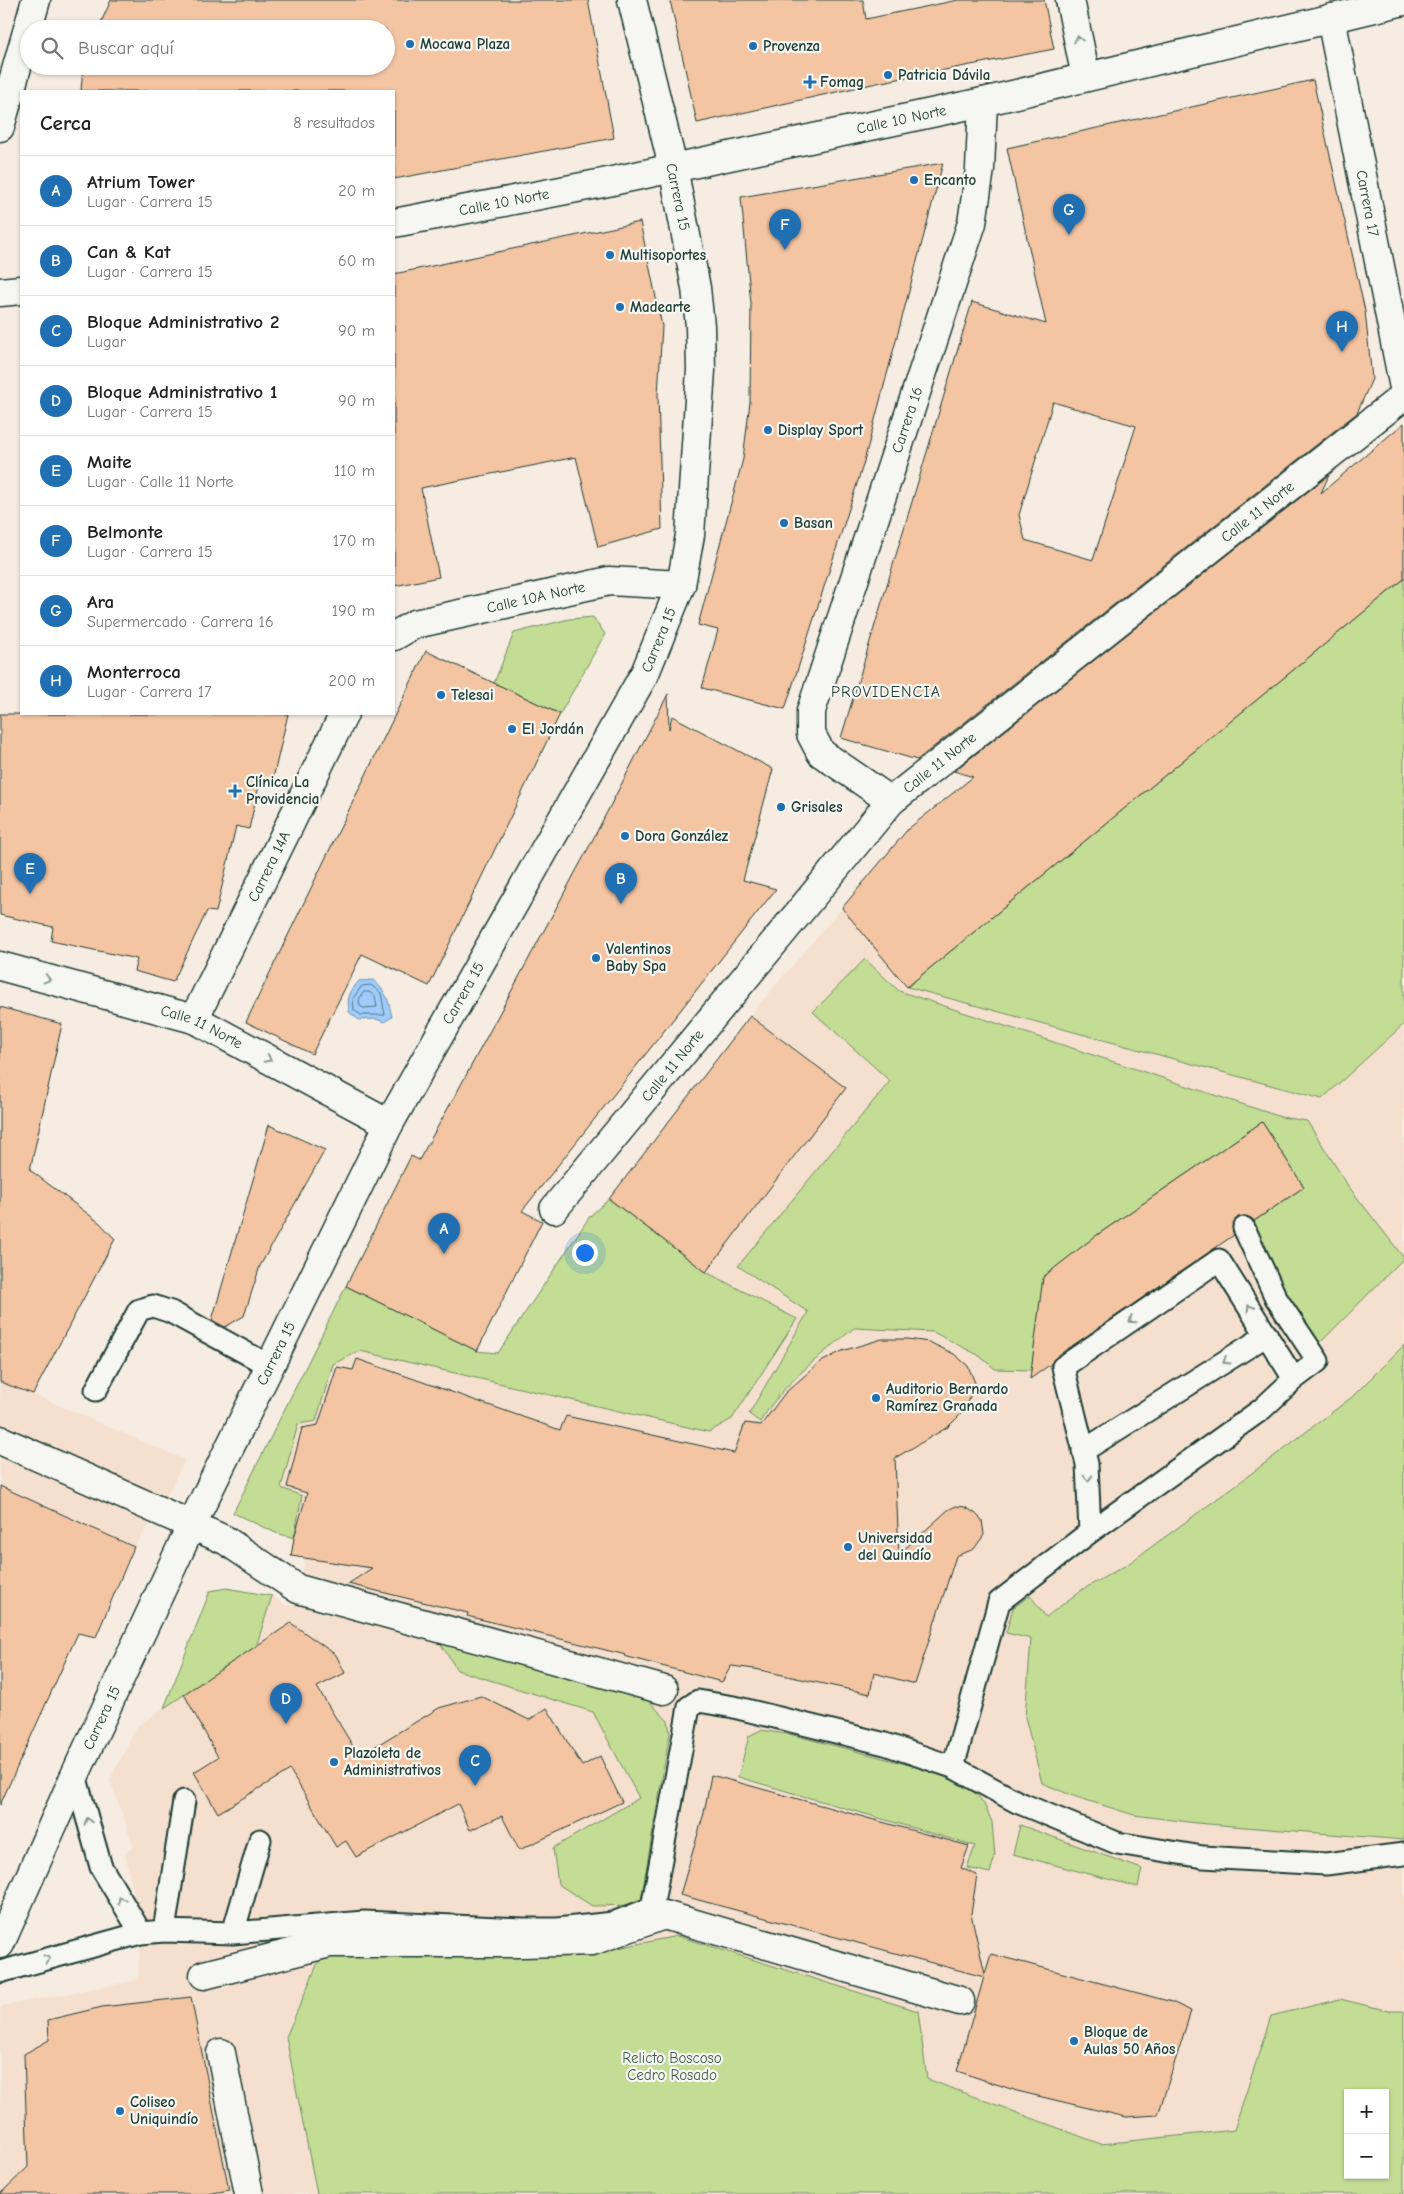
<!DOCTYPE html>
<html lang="es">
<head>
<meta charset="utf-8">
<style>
  :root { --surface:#fff; --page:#f2f2f2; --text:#222; --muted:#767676; --line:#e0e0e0; --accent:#1f6fb2 }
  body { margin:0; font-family:"Comic Neue",sans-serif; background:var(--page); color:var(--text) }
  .controls { position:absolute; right:15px; bottom:15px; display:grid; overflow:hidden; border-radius:0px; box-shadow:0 1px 4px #0004 }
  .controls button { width:45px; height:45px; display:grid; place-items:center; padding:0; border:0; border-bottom:1px solid var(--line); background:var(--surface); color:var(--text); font:25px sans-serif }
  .you { position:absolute; left:584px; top:1252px; width:18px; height:18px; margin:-12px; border:4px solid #fff; border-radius:50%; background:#1a73e8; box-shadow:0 0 0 8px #1a73e833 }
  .badge { display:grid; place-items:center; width:32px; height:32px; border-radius:50%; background:var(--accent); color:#fff; font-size:16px; font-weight:700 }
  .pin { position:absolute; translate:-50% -41px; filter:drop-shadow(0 1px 2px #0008) }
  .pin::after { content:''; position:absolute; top:26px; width:18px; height:15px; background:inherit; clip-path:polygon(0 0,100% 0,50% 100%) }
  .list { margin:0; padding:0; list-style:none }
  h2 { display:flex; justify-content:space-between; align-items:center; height:65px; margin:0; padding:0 20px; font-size:21px }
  h2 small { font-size:16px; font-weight:400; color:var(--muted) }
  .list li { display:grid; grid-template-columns:32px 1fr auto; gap:15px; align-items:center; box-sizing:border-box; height:70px; padding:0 20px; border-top:1px solid var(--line) }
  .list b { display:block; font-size:19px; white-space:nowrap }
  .list p { margin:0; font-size:16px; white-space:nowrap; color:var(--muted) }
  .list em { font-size:16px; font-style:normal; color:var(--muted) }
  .icon { flex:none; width:28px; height:28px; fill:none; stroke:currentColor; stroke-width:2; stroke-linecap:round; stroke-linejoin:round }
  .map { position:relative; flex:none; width:1404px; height:2194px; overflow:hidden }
  .search { position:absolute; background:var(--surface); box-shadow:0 1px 4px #0004; left:20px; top:20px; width:375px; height:55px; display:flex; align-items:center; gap:12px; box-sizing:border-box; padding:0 18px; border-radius:28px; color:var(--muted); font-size:19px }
  .panel { position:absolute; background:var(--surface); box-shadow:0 1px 4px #0004; left:20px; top:90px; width:375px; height:625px; border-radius:0px }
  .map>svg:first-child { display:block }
  .built { fill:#f5e0cf; fill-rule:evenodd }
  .green { fill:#c3dd94; stroke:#718d64; fill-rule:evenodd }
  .water { fill:#9fccfa; stroke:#6c93ab }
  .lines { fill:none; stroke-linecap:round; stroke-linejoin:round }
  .shore { stroke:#527683; stroke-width:1 }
  .building { fill:#f4c5a3; stroke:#1f3d34; fill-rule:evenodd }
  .service-casing { stroke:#1f3d34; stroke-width:25 }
  .pedestrian-casing { stroke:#1f3d34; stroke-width:31 }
  .minor-casing { stroke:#1f3d34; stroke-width:31 }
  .tertiary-casing { stroke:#1f3d34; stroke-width:31 }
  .secondary-casing { stroke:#1f3d34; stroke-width:31 }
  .service { stroke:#f6f6f2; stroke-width:21 }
  .pedestrian { stroke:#f6f6f2; stroke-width:28 }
  .minor { stroke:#f6f6f2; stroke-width:28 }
  .tertiary { stroke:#f6f6f2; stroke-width:28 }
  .secondary { stroke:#f6f6f2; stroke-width:28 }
  .oneway { stroke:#8a9a93 }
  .poi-dot { fill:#1f6fb2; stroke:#f6f6f2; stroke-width:2 }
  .labels { text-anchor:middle; stroke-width:4.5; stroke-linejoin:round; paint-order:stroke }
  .poi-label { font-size:15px; font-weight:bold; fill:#1f3d34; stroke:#f6f6f2; text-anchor:start }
  .street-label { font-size:15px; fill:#1f3d34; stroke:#f6f6f2 }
  .park-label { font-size:15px; fill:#405d47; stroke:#f6f6f2 }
  .neighbourhood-label { font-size:16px; letter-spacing:1px; fill:#1f3d34; stroke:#f6f6f2 }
</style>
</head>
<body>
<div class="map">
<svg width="1404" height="2194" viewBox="0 0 1404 2194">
  <rect width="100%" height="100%" fill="#f6ece2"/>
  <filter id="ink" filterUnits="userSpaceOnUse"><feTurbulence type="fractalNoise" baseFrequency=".02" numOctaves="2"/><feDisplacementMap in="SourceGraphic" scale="10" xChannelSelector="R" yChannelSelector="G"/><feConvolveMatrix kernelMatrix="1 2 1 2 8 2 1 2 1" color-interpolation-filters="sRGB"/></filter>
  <g filter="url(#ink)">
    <path class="built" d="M842 908 907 987 1321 1099 1404 1024V2194H0V2010L2 2006 138 1980 141 1933 125 1853 134 1847 110 1780 137 1726 255 1647 272 1596 285 1605 295 1606 305 1559 291 1556 293 1538 276 1533 233 1513 346 1286 477 1351 732 1419 796 1319 706 1272 846 1088 750 1015ZM1348 2093H1385V2175H1348Z
      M0 1382 33 1394 185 1460 158 1512 134 1547 0 1486Z"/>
    <path class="green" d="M1404 579V1024L1322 1099 907 987Z
      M593 617 605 634 560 714 494 683 514 633 569 619Z
      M865 959 899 991 1281 1117 1307 1121 1349 1187 1404 1258 1320 1343 1287 1296 1253 1222 1304 1187 1262 1122 1097 1235 1032 1370 995 1369 978 1355 933 1332 854 1328C819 1357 784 1382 760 1422L749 1414 808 1312 738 1266 890 1081 813 1012Z
      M609 1199 706 1272 797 1319 732 1419 709 1432 360 1351 333 1364 316 1421 298 1424 281 1488 302 1496 294 1538 276 1533 233 1513 346 1286 477 1351 498 1353 590 1216Z
      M1404 1345V1840L1196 1823 1134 1815 1073 1796 1042 1783 1025 1717 1031 1639 1006 1633 1013 1608 1030 1595 1046 1617 1080 1591 1128 1564 1240 1482 1352 1397Z
      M226 1588 272 1596 256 1647 164 1708 210 1591Z
      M434 1633 646 1698 668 1721 670 1732 640 1905 592 1906 558 1884 553 1848 639 1798 593 1712 457 1670Z
      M761 1730 793 1735 910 1765 964 1784 977 1795 984 1804 992 1822 995 1856 990 1873 967 1868 975 1846 738 1777 749 1736Z
      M1020 1825 1142 1869 1138 1887 1013 1854Z
      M677 1936 918 2011 927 2079 1101 2144 1234 2130 1271 2016 1340 1999 1389 2011H1404V2194H317L286 2037 323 1951 593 1953ZM1348 2093H1385V2175H1348Z"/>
    <path class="water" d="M373 980C387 992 388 999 392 1017L384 1022 376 1019 359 1020 349 1012C347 996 349 993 359 981Z"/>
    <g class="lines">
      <path class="shore" d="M362 986 371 985 381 993 385 1015H361L354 1010 353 999Z
        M364 992H369L375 996 377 1007 363 1008 360 1006 359 1000Z"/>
    </g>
    <path class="building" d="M111 0H588L614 138 394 179V91H81L83 66H386V29H98Z
      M670 0H863L866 19 958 0H1044L1054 49 877 83 697 123Z
      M1313 80 1365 311 1372 379 1357 413 917 760 841 738 972 302 1046 324 1007 148ZM1053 402 1136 426 1093 560 1025 540 1019 515Z
      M943 163 863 465 785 709 702 688 718 630 698 625 743 459 750 402 751 304 741 197Z
      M640 222 662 326 658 395 662 529 598 547 576 457 421 488 439 577 394 586V274Z
      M1404 423V579L907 987 842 908 908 829 973 777 954 771 1329 475 1321 493Z
      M426 651 560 714 429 986 362 954 312 1054 246 1022Z
      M668 694 669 729 672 716 773 769 743 880 776 889 522 1211 542 1221 477 1351 346 1286 411 1156 419 1160 456 1094 590 845Z
      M0 714H288L272 783 260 781 249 829 236 826 216 912 207 911 173 982 134 971 137 959 51 941 53 927 0 915Z
      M0 1007 62 1024 30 1170 100 1223 115 1239 33 1394 0 1382Z
      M750 1016 846 1088 706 1272 609 1199Z
      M1262 1122 1304 1187 1254 1221 1246 1216 1238 1217 1232 1226 1234 1235 1056 1357 1051 1364 1030 1379 1043 1277 1097 1235Z
      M269 1125 325 1150 260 1266 244 1316 225 1327 212 1320Z
      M882 1339H908L929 1342 954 1354 968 1366 976 1385 961 1414 948 1427 895 1458 899 1554 948 1510 956 1506 965 1507 975 1513 982 1520 984 1535 974 1549 956 1556 915 1684 874 1673 870 1694 755 1669 731 1666 722 1682 624 1656 626 1655 467 1616 468 1613 348 1584 372 1568 291 1556 294 1538 307 1493 287 1487 302 1428 318 1425 337 1367 353 1370 357 1359 560 1430 566 1416 734 1453 745 1423 761 1425 785 1393 819 1363 842 1351Z
      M0 1486 134 1547 96 1637 78 1633 0 1805Z
      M291 1623 336 1655 345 1673 317 1687 359 1756 439 1708 481 1696 529 1720 547 1708 582 1766 600 1756 622 1802 519 1850 502 1816 470 1830 458 1804 356 1857 346 1841 336 1847 290 1770 218 1813 194 1772 218 1757 184 1694Z
      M711 1775 969 1846 961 1868 977 1875 971 1914 985 1974 991 1954 1172 2002 1191 2011 1158 2115 1126 2117 1017 2091 957 2071 984 1977 680 1895 704 1813Z
      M191 1997 229 2190 208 2194H0L28 2167 24 2054 49 2040 48 2020 102 2007Z"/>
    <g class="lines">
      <g class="service-casing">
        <path id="service" d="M96 1390 139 1310 153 1306 171 1312 270 1366
          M1083 1451 1267 1335
          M1090 1532 1087 1464 1063 1367 1219 1260 1294 1379
          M953 1767 999 1602 1090 1532 1262 1409 1294 1379 1318 1361 1276 1298 1244 1228
          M75 1775 101 1867 141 1933
          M164 1931 184 1801
          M233 1933 260 1840
          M0 1972 141 1933 164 1931 233 1933 364 1922 523 1929H557L613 1923 652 1908 689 1707 698 1701 734 1707 885 1744 953 1767 1017 1802 1117 1843 1203 1857 1326 1864 1404 1854"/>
      </g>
      <g class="pedestrian-casing">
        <path id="pedestrian" d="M0 1440 225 1540 298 1589 664 1690
          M204 1975 330 1943H523L592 1941 664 1915 960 2001
          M221 2053 249 2194"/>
      </g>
      <g class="minor-casing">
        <g id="minor">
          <path d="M1070 0 1086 77"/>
          <path id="s1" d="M1331 18 1404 388"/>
          <path id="s2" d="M394 636 415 624 609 581 681 585"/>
          <path id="s3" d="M891 801 821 753 811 734V711L972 223 980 169 983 102"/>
          <path id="s4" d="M0 966 194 1019 389 1124"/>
          <path id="s5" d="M194 1019 344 714"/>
          <path id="s6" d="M554 1209 891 801 1404 396"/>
        </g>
      </g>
      <g class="tertiary-casing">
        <g id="tertiary">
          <path id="s7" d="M394 223 603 183 983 102 1404 1"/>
          <path d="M0 292 21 290"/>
          <path id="s8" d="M0 1944 75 1775 191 1526 389 1124 645 673 681 585 690 535 701 370 700 326 696 288 673 167 632 0"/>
        </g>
      </g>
      <g class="secondary-casing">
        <path id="secondary" d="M0 127 36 0"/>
      </g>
      <use href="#service" class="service"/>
      <use href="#pedestrian" class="pedestrian"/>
      <use href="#minor" class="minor"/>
      <use href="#tertiary" class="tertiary"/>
      <use href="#secondary" class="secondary"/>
    </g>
    <defs><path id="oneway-chevron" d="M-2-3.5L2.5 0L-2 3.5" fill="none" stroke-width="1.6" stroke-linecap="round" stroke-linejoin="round" transform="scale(1.25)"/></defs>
    <g class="oneway">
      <use href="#oneway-chevron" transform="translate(1078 39) rotate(-102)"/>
      <use href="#oneway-chevron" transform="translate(47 979) rotate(15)"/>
      <use href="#oneway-chevron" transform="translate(268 1059) rotate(28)"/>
      <use href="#oneway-chevron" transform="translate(1250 1308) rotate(-122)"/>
      <use href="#oneway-chevron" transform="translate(1132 1320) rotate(145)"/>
      <use href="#oneway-chevron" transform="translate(1226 1361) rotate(148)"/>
      <use href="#oneway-chevron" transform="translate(1088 1478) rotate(88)"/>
      <use href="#oneway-chevron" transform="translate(88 1821) rotate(-106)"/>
      <use href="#oneway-chevron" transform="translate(121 1900) rotate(-121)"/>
      <use href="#oneway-chevron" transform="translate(47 1959) rotate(-15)"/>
    </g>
  </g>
  <g class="poi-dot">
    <circle cx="410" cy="44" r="5"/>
    <circle cx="753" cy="46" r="5"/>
    <circle cx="888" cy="75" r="5"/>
    <path d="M807.5 74.5h5v5h5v5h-5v5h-5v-5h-5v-5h5z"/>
    <circle cx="914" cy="180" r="5"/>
    <circle cx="610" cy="255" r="5"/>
    <circle cx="620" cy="307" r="5"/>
    <circle cx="768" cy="430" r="5"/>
    <circle cx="784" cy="523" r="5"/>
    <circle cx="441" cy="695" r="5"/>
    <circle cx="512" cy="729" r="5"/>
    <path d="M232.5 783.5h5v5h5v5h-5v5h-5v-5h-5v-5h5z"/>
    <circle cx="781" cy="807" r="5"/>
    <circle cx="625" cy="836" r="5"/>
    <circle cx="596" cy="958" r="5"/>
    <circle cx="876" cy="1398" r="5"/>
    <circle cx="848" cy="1547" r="5"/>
    <circle cx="334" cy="1762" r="5"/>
    <circle cx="1074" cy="2041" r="5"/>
    <circle cx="120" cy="2111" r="5"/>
  </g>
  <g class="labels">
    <g class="poi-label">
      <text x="420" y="49">Mocawa Plaza</text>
      <text x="763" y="51">Provenza</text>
      <text x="898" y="80">Patricia Dávila</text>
      <text x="820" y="87">Fomag</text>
      <text x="924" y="185">Encanto</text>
      <text x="620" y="260">Multisoportes</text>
      <text x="630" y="312">Madearte</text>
      <text x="778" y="435">Display Sport</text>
      <text x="794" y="528">Basan</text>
      <text x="451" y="700">Telesai</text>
      <text x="522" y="734">El Jordán</text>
      <text x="246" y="787">Clínica La<tspan x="246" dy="17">Providencia</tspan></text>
      <text x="791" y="812">Grisales</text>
      <text x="635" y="841">Dora González</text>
      <text x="606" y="954">Valentinos<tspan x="606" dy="17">Baby Spa</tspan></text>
      <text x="886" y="1394">Auditorio Bernardo<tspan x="886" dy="17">Ramírez Granada</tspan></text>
      <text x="858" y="1543">Universidad<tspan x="858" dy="17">del Quindío</tspan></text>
      <text x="344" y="1758">Plazoleta de<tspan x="344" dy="17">Administrativos</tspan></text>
      <text x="1084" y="2037">Bloque de<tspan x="1084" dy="17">Aulas 50 Años</tspan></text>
      <text x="130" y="2107">Coliseo<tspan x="130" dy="17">Uniquindío</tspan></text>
    </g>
    <g class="street-label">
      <text dy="5" stroke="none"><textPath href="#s7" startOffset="518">Calle 10 Norte</textPath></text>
      <text transform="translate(678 197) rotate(78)" y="5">Carrera 15</text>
      <text dy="5" stroke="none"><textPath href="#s7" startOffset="112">Calle 10 Norte</textPath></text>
      <text dy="5" stroke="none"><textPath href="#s1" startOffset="189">Carrera 17</textPath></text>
      <text dy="5" stroke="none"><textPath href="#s3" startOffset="436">Carrera 16</textPath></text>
      <text dy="5" stroke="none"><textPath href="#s6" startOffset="996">Calle 11 Norte</textPath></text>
      <text dy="5" stroke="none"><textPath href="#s2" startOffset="148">Calle 10A Norte</textPath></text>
      <text dy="5" stroke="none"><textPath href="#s8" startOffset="1462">Carrera 15</textPath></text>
      <text dy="5" stroke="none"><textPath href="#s6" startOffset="591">Calle 11 Norte</textPath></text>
      <text dy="5" stroke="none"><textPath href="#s5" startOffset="170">Carrera 14A</textPath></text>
      <text dy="5" stroke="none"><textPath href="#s8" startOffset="1058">Carrera 15</textPath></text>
      <text dy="5" stroke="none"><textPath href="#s4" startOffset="211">Calle 11 Norte</textPath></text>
      <text dy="5" stroke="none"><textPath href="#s6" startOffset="186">Calle 11 Norte</textPath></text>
      <text dy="5" stroke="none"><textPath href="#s8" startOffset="652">Carrera 15</textPath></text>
      <text dy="5" stroke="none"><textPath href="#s8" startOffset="248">Carrera 15</textPath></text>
    </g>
    <g class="park-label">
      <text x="672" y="2063">Relicto Boscoso<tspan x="672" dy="17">Cedro Rosado</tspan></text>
    </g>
    <g class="neighbourhood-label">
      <text x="886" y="697">PROVIDENCIA</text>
    </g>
  </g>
</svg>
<div class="controls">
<button>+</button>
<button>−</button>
</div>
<div class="you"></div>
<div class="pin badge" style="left:444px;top:1254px">A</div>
<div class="pin badge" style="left:621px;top:904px">B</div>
<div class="pin badge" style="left:475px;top:1786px">C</div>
<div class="pin badge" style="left:286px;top:1724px">D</div>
<div class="pin badge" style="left:30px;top:894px">E</div>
<div class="pin badge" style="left:785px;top:250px">F</div>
<div class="pin badge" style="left:1069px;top:235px">G</div>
<div class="pin badge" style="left:1342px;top:352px">H</div>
<div class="search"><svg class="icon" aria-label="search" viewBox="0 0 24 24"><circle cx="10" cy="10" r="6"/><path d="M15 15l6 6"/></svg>Buscar aquí</div>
<section class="panel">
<h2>Cerca<small>8 resultados</small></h2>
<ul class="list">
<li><span class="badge">A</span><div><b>Atrium Tower</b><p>Lugar · Carrera 15</p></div><em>20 m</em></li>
<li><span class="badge">B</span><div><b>Can &amp; Kat</b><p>Lugar · Carrera 15</p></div><em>60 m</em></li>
<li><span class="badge">C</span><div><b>Bloque Administrativo 2</b><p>Lugar</p></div><em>90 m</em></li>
<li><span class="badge">D</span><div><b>Bloque Administrativo 1</b><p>Lugar · Carrera 15</p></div><em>90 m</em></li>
<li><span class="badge">E</span><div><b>Maite</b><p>Lugar · Calle 11 Norte</p></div><em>110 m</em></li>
<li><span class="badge">F</span><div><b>Belmonte</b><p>Lugar · Carrera 15</p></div><em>170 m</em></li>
<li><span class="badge">G</span><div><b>Ara</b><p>Supermercado · Carrera 16</p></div><em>190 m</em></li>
<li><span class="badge">H</span><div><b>Monterroca</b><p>Lugar · Carrera 17</p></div><em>200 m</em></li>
</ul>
</section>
</div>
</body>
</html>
